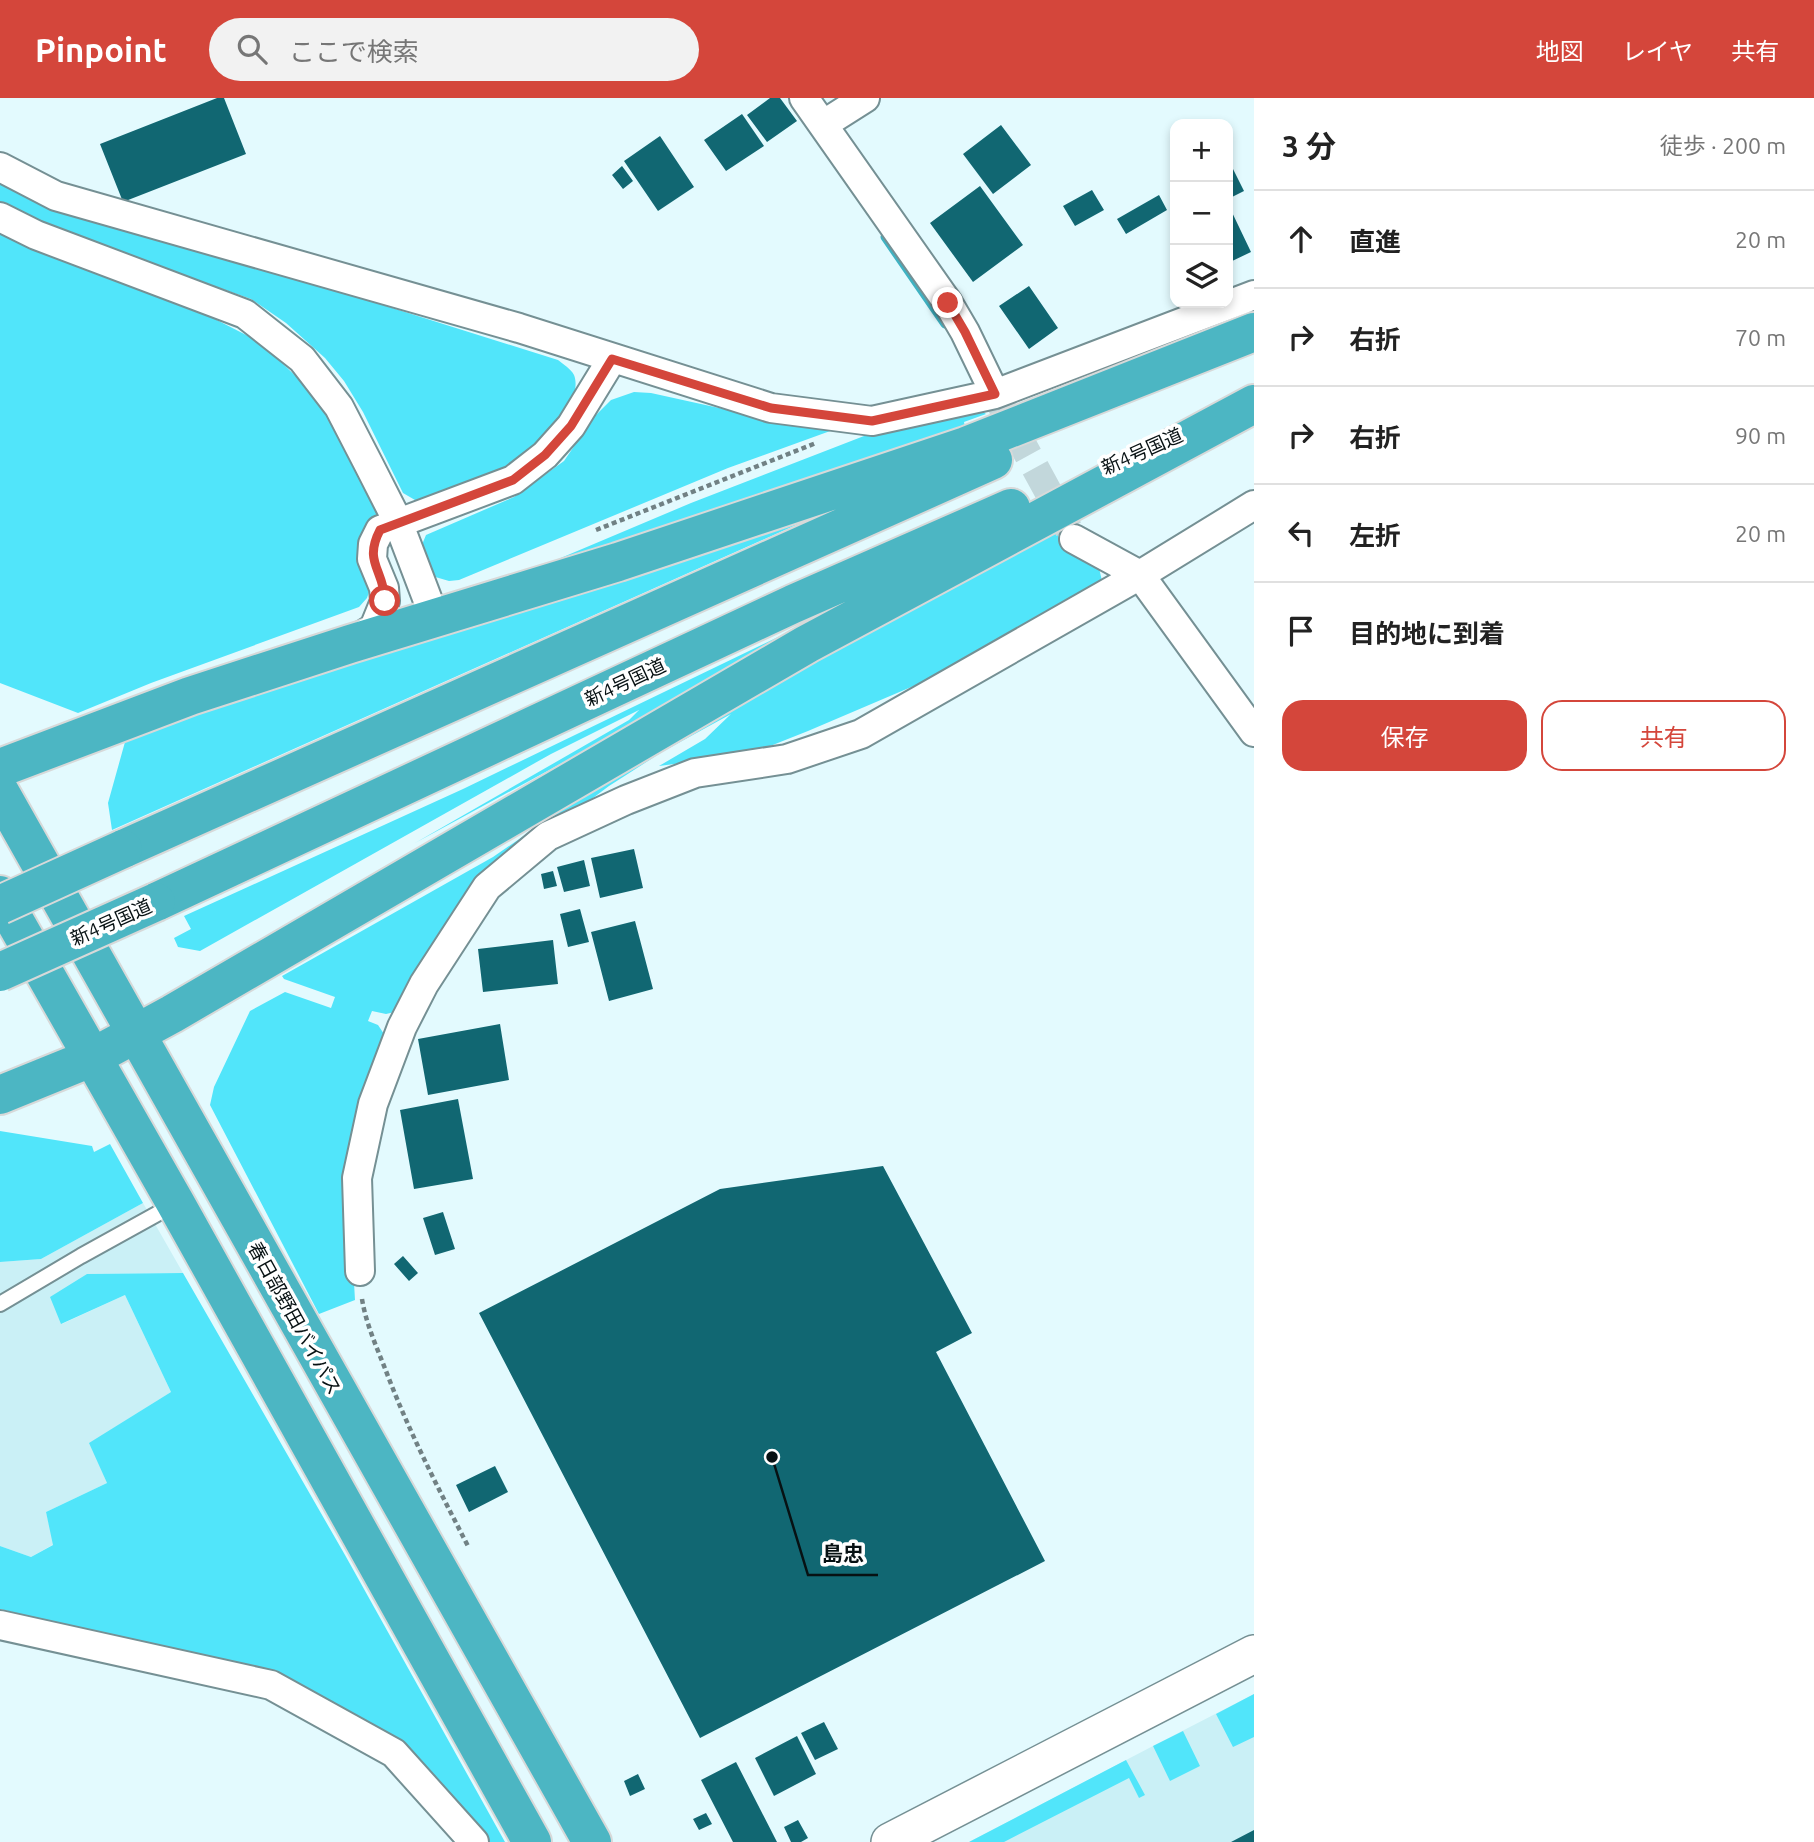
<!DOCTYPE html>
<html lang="ja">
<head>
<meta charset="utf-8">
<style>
  :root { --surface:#fff; --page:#f2f2f2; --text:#222; --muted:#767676; --line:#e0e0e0; --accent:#d4463b }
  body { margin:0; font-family:Ubuntu,"Noto Sans JP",sans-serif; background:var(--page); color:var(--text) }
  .controls { position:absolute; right:21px; top:21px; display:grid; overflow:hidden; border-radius:14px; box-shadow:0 4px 10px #0003 }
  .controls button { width:63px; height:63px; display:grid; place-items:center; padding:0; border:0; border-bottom:2px solid var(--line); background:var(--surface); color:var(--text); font:35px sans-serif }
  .stop { position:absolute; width:21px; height:21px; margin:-16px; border:5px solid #d4463b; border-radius:50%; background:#fff }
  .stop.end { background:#d4463b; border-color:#fff; box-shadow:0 2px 7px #0008 }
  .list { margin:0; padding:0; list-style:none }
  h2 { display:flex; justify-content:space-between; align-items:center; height:91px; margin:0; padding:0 28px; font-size:30px }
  h2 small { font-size:23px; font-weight:400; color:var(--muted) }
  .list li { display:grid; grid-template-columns:46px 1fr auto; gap:21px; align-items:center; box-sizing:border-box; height:98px; padding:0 28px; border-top:2px solid var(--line) }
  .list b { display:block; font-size:26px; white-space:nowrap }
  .list em { font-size:23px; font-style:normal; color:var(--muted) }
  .actions { display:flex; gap:14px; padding:21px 28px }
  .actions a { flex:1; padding:16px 0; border:2px solid var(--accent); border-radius:21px; text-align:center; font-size:24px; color:var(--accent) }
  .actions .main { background:var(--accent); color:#fff }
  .icon { flex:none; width:38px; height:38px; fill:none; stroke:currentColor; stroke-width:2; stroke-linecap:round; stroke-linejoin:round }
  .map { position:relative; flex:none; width:1254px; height:1744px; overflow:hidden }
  header { display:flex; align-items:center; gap:42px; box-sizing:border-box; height:98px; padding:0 35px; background:var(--accent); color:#fff }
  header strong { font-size:33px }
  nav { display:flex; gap:38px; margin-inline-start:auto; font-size:24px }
  .search { width:490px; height:63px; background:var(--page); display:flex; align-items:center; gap:18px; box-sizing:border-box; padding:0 24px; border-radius:38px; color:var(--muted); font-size:26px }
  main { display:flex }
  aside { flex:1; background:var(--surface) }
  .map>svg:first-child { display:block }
  .built { fill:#caf0f6 }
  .green { fill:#51e5fa }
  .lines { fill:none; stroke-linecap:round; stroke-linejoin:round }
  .stream { stroke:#40b2c2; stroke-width:9 }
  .building { fill:#116772 }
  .minor-tunnel { stroke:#c2d7db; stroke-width:28; stroke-dasharray:28 14; stroke-linecap:butt }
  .service-casing { stroke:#759094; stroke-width:18 }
  .minor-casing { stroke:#759094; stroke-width:32 }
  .tertiary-casing { stroke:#759094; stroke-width:40 }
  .trunk-casing { stroke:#d7d9d9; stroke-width:42 }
  .path { stroke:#718184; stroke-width:4.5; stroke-dasharray:5 3.5; stroke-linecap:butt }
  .service { stroke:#fff; stroke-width:14 }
  .minor { stroke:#fff; stroke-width:28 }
  .tertiary { stroke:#fff; stroke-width:37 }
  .trunk { stroke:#4cb6c3; stroke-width:38 }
  .trunk-bridge-casing { stroke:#d7d9d9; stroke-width:42; stroke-linecap:butt }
  .trunk-bridge { stroke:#4cb6c3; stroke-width:38 }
  .route { stroke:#d4463b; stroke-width:9 }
  .labels { text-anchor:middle; stroke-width:7; stroke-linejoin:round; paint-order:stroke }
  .street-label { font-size:19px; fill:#071113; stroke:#fff }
  .leader { fill:none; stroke:#071113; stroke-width:2.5 }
  .callout-dot { fill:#071113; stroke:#fff; stroke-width:2.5 }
  .callout-label { font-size:21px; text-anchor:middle; font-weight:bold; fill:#071113; stroke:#fff; stroke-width:7; stroke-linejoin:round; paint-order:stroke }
</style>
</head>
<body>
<header>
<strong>Pinpoint</strong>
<div class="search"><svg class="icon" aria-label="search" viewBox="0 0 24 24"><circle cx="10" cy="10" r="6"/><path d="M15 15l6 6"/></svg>ここで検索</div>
<nav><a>地図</a><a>レイヤ</a><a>共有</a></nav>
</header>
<main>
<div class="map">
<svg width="1254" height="1744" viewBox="0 0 1254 1744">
  <rect width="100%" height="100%" fill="#e3fafe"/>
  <path class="built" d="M143 1105 183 1175 87 1176 62 1226 125 1197 171 1294 90 1345 107 1385 46 1414 54 1446 31 1459 0 1448V1164L41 1161Z
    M1254 1596V1744H969L1153 1648Z"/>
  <path class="green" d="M0 78 179 143 558 262C563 266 571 271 574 277 586 307 527 361 503 373 479 385 451 392 426 401L415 402 403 395 363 314 344 283 325 260 286 225 251 201 35 125 0 108Z
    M0 135 19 145 207 217 250 239 276 259 316 298 337 329 381 418C346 438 360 462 369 494L367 500 359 509 151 585 78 615 0 585Z
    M634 294 651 295 760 319 855 324 728 370 459 482 449 483 432 478 421 449 426 437 514 399 564 363 594 319 611 302Z
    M975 308 986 316 964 324 966 334 504 484 691 405 926 314Z
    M823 415 112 732 108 705 125 644 166 624Z
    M1056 433 1063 449 1099 470 1102 483 937 578 808 633 750 656 659 668 705 641 731 616 662 654 609 688 538 741 497 788 399 913 386 916 372 913 368 923 378 927 388 942 352 1149 355 1202 319 1216 210 1007 214 989 250 913 285 894 331 910 335 899 284 881 282 878 493 759 601 685 965 477Z
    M801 528 632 627 415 745 629 622 639 612 551 656 200 853 178 849 174 840 191 831 184 818 463 691Z
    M0 1033 92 1048 94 1054 110 1046 143 1105 41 1161 0 1164Z
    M183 1175 345 1457 505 1744H477L401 1671 191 1558 0 1511V1448L31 1459 53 1447 46 1414 107 1385 89 1345 171 1294 125 1197 61 1226 50 1199 87 1176Z
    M1254 1596V1639L1233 1649 1216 1616Z
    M1183 1633 1200 1668 1170 1683 1153 1648Z
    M1126 1662 1145 1697 1139 1700 1129 1680 1004 1744H969Z"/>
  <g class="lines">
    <path class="stream" d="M885 139 945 226"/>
  </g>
  <path class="building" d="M217 0H224L246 56 123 104 100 46Z
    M770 0H780L797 23 767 44 747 17Z
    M742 16 764 48 726 73 704 42Z
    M1001 27 1031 67 993 96 963 56Z
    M660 38 694 89 658 113 624 63Z
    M1228 61 1244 93 1228 101Z
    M622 68 633 83 623 91 612 77Z
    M980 88 1023 147 973 184 930 125Z
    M1092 92 1104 112 1075 128 1063 108Z
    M1159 97 1167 112 1126 136 1117 121Z
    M1228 106 1251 154 1228 165Z
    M1029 188 1058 230 1029 251 999 208Z
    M634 751 643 790 600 800 591 760Z
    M584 762 590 788 564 794 557 769Z
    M553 773 557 788 544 791 541 776Z
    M580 811 589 844 568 849 560 816Z
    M635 823 653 891 609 903 591 834Z
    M553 842 558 886 483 894 478 851Z
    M500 926 509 982 428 997 418 941Z
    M458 1001 473 1081 414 1091 400 1012Z
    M883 1068 972 1235 936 1254 1045 1463 700 1640 479 1215 720 1091Z
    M443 1114 455 1151 435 1157 423 1120Z
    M403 1158 418 1175 409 1183 394 1166Z
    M495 1368 508 1394 469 1414 456 1387Z
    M824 1624 838 1651 815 1662 801 1635Z
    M797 1638 816 1676 774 1698 755 1660Z
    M736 1664 777 1744H733L701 1682Z
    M638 1676 645 1691 630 1698 624 1683Z
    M706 1715 712 1726 699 1732 693 1721Z
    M798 1722 808 1740 801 1744H791L784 1729Z
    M1254 1732V1744H1231Z"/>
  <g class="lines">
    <path class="minor-tunnel" d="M995 296 1074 441"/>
    <g class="service-casing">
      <path id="service" d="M0 1206 81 1158 175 1106"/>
    </g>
    <g class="minor-casing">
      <path id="minor" d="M804 0 948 205 965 234 995 296
        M824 26 865 0
        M0 69 56 98 519 230 771 310 872 323 995 296 1254 197
        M0 119 36 137 245 216 302 261 339 309 370 369 398 424 435 521
        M1074 441 1140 477 1254 634
        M355 542 374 530 385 503 384 490 372 461 373 446 380 432 513 382 545 357 571 328 612 261
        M360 1173 357 1080 373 1006 402 929 424 886 487 789 548 738 626 702 695 675 787 661 861 636 1140 477 1254 407
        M0 1527 271 1587 394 1655 474 1744"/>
    </g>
    <g class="tertiary-casing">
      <path id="tertiary" d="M890 1744 1254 1556"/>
    </g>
    <g class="trunk-casing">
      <path id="trunk" d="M0 670 190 598 350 546 618 464 966 348 1254 234
        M0 694 592 1744
        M123 751 993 362
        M0 797 176 1106 532 1744
        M156 804 793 506 1011 410
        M0 997 91 960 172 916 807 546 1254 306"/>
    </g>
    <path class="path" d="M596 432 816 345
      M362 1201C366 1226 377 1250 386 1273 409 1334 439 1392 469 1450"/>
    <use href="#service" class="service"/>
    <use href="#minor" class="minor"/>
    <use href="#tertiary" class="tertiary"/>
    <use href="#trunk" class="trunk"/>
    <g class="trunk-bridge-casing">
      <path id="trunk-bridge" d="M0 807 123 751
        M0 874 156 804"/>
    </g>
    <use href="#trunk-bridge" class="trunk-bridge"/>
  </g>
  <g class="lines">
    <path class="route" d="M385 503C384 471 363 465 380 432L513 382 545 357 571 328 612 261 771 310 872 323 995 296 965 234 948 205"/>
  </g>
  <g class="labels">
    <g class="street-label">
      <text transform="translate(1142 353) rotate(-24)" y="7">新4号国道</text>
      <text transform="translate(625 584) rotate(-25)" y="7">新4号国道</text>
      <text transform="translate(111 824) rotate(-24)" y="7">新4号国道</text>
      <text transform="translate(295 1220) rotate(61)" y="7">春日部野田バイパス</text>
    </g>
  </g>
  <path class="leader" d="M772 1359L808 1477H878"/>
  <circle class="callout-dot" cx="772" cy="1359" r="7"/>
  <g class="callout-label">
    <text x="843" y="1463">島忠</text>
  </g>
</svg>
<div class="controls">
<button>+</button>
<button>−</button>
<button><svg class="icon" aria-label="layers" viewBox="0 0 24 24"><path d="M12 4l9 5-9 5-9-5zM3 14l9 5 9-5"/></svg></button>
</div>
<div class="stop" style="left:385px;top:503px"></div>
<div class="stop end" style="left:948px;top:205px"></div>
</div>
<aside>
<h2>3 分<small>徒歩 · 200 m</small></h2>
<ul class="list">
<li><svg class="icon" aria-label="ahead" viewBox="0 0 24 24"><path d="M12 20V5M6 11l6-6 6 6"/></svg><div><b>直進</b></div><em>20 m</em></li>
<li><svg class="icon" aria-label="right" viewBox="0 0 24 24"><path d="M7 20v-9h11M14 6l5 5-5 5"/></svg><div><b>右折</b></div><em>70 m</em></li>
<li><svg class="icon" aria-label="right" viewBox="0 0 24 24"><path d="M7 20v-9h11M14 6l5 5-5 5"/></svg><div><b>右折</b></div><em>90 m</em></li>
<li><svg class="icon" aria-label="left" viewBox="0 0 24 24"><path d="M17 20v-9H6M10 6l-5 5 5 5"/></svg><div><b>左折</b></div><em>20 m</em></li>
<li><svg class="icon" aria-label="arrive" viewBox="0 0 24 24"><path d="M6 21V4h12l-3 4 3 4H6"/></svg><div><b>目的地に到着</b></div></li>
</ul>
<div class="actions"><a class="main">保存</a><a>共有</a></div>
</aside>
</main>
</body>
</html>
